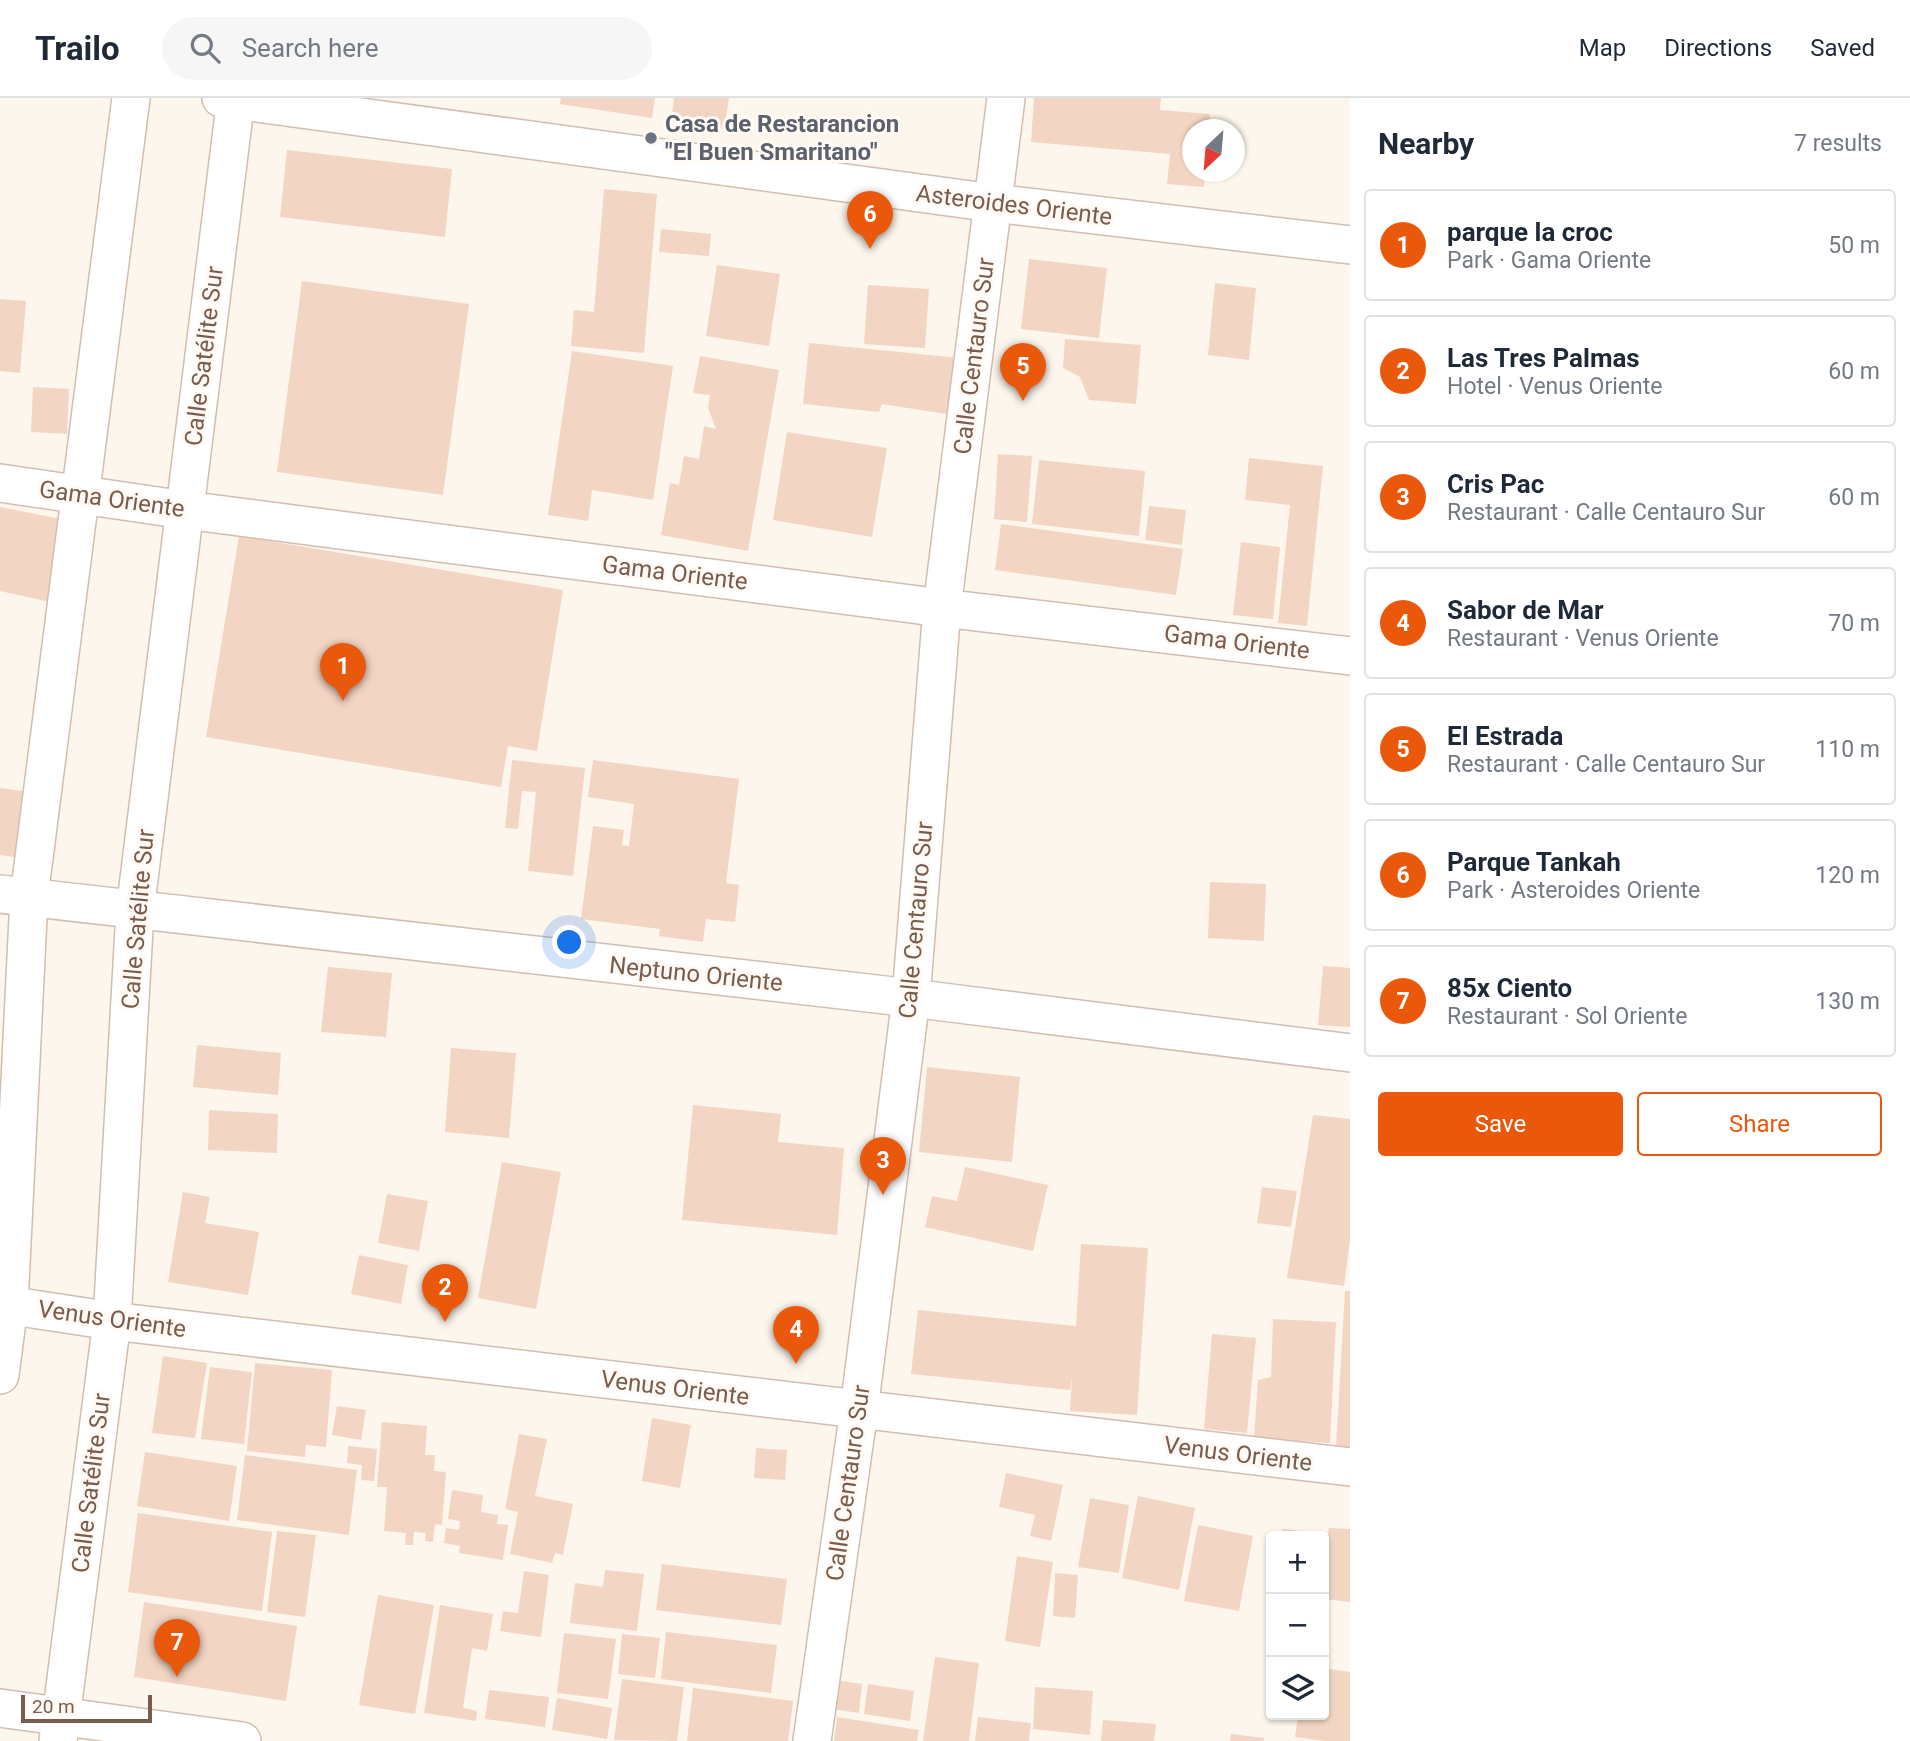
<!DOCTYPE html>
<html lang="en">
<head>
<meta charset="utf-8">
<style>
  :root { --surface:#fff; --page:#f6f6f7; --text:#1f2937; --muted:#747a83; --line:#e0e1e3; --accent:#ea580c }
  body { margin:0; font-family:Roboto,sans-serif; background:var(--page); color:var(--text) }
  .controls { position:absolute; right:21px; bottom:21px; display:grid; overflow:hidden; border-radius:7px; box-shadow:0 2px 5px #0004 }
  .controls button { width:63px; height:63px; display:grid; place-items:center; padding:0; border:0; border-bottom:2px solid var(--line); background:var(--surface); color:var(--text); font:35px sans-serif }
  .compass { position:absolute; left:1182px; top:21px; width:63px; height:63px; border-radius:50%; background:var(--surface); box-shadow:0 2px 5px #0004; rotate:206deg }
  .scale { position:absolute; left:21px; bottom:18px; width:131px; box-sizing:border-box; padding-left:7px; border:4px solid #7a5c4d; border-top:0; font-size:19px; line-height:24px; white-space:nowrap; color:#7a5c4d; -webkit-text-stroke:5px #fffaf3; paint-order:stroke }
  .you { position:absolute; left:570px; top:845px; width:24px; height:24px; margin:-18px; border:5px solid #fff; border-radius:50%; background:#1a73e8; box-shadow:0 0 0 10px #1a73e833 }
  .badge { display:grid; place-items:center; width:46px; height:46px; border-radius:50%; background:var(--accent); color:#fff; font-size:23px; font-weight:700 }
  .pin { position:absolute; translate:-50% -58px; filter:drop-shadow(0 2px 4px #0008) }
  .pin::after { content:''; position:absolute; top:37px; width:24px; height:21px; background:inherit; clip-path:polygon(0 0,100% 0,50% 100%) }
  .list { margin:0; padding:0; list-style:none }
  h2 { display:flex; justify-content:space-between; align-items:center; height:91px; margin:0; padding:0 28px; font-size:30px }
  h2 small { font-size:23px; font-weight:400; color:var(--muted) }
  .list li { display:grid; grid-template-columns:46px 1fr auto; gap:21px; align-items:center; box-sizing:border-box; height:112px; margin:0 14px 14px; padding:0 14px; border:2px solid var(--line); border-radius:7px }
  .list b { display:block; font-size:26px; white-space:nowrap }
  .list p { margin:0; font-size:23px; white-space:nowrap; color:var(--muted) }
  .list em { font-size:23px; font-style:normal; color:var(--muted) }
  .actions { display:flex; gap:14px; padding:21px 28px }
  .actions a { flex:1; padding:16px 0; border:2px solid var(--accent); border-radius:7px; text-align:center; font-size:24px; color:var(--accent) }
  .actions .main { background:var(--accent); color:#fff }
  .icon { flex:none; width:38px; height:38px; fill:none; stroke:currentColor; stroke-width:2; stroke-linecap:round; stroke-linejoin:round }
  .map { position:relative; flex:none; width:1350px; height:1643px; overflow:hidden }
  header { display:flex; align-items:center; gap:42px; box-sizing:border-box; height:98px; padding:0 35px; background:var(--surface); border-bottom:2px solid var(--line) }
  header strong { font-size:33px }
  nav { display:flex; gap:38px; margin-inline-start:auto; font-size:24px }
  .search { width:490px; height:63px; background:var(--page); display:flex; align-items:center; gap:18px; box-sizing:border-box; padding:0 24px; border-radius:38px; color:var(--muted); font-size:26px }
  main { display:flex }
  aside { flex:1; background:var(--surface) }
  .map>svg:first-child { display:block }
  .building { fill:#f3d5c3 }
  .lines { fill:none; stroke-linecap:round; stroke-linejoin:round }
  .street-casing { stroke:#d1beb0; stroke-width:40 }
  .street { stroke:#fff; stroke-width:37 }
  .worship-dot { fill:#6b7280; stroke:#fffaf3; stroke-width:2.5 }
  .labels { text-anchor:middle; stroke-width:6; stroke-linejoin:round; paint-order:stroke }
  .worship-label { font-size:24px; font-weight:bold; fill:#5b616d; stroke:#fffaf3; text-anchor:start }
  .street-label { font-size:24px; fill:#7a5c4d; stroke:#fffaf3 }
</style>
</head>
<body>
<header>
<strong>Trailo</strong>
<div class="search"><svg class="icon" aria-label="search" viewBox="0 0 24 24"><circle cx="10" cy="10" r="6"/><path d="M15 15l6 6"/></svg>Search here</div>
<nav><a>Map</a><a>Directions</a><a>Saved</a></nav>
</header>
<main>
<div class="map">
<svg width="1350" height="1643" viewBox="0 0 1350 1643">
  <rect width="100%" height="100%" fill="#fdf6ec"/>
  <path class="building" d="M561 0H655L652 20 560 6Z
    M674 0H729L724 31 671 23Z
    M1034 0H1161L1160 12 1210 16 1208 32H1192V74H1205L1204 89 1167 86 1170 56 1031 44Z
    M287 52 452 71 445 139 280 119Z
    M604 91 657 96 644 255 571 248 574 212 594 214Z
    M661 131 711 136 709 158 659 154Z
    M1029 161 1107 170 1099 240 1021 231Z
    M717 167 780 176 769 248 706 238Z
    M302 183 469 206 443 397 277 374Z
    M1215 185 1256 190 1249 262 1208 257Z
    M868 187 929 191 925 250 864 246Z
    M0 201 26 203 20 275 0 273Z
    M1065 241 1141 247 1136 306 1089 302 1080 279 1063 270Z
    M809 245 959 260V318L882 306 879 314 803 306Z
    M572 253 673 268 653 402 592 392 588 423 548 417Z
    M700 258 779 272 748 453 661 437 670 385 679 387 684 358 699 361 704 328 716 331 708 310 710 297 693 295Z
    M33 289 69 291 67 336 31 334Z
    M787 334 887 350 872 439 773 422Z
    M998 356 1032 358 1027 424 994 421Z
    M1249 360 1323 368 1307 528 1278 525 1290 407 1245 402Z
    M1039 362 1145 373 1139 438 1032 426Z
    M1149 408 1186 412 1182 447 1145 442Z
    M0 409 66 422 50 504 0 493Z
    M1001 426 1183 451 1176 497 995 472Z
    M239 438 563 492 537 653 508 648 501 689 206 639Z
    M1241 444 1280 449 1273 521 1233 517Z
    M512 662 585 670 573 778 528 773 536 694 522 693 518 731 505 730Z
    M593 662 739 681 726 785 739 787 735 824 706 821 703 844 659 838 660 831 581 821 593 728 624 732 622 747 629 748 634 706 588 699Z
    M0 690 31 694 22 760 0 757Z
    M1210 784 1266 786 1264 843 1208 840Z
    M1323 868 1350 870V929L1318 927Z
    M328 869 392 875 386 939 321 934Z
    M197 947 281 955 278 997 193 989Z
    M451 950 516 955 509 1040 445 1034Z
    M927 969 1020 979 1012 1064 919 1054Z
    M693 1007 781 1016 778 1044 844 1050 837 1137 682 1122Z
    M209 1012 278 1016 277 1055 208 1052Z
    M1313 1017 1350 1021V1142L1344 1188 1287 1180Z
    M502 1064 561 1074 536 1211 478 1200Z
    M965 1069 1048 1087 1033 1153 925 1129 932 1098 957 1103Z
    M1262 1089 1297 1093 1291 1129 1257 1125Z
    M183 1094 210 1099 205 1125 259 1134 248 1197 168 1184Z
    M387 1096 428 1103 419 1153 378 1145Z
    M1081 1146 1148 1150 1137 1317 1070 1313 1072 1278 1070 1292 911 1276 918 1212 1076 1228Z
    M359 1157 408 1167 401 1206 351 1196Z
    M1345 1193H1350V1350L1336 1349Z
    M1273 1221 1336 1224 1330 1345 1254 1340 1258 1282 1271 1279Z
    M1212 1236 1256 1240 1247 1335 1204 1331Z
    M163 1258 207 1265 195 1340 152 1335Z
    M255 1265 332 1272 326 1349 306 1347 305 1359 247 1353Z
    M210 1269 252 1274 244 1346 201 1341Z
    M337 1308 366 1312 361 1342 332 1337Z
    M652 1320 691 1327 680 1390 642 1383Z
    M382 1324 427 1328 425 1357H435L434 1373 446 1374 442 1427 435 1426 433 1444 425 1443 426 1435 414 1434 413 1447H405L406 1435 384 1433 387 1389H377Z
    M519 1336 547 1341 535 1398 573 1406 563 1457 555 1455 552 1465 510 1456 518 1414 505 1411Z
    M348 1348 377 1351 374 1383 361 1382 362 1367 347 1365Z
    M756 1350 787 1352 785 1382 754 1380Z
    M145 1354 237 1368 229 1423 137 1408Z
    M245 1357 357 1372 349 1437 237 1422Z
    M1006 1375 1063 1387 1051 1443 1030 1438 1035 1417 999 1409Z
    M452 1392 483 1397 481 1414 498 1417 497 1426 508 1427 503 1462 459 1455 460 1448 444 1445 446 1430 459 1432 460 1423 448 1421Z
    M1138 1398 1195 1410 1179 1492 1122 1480Z
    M1090 1400 1129 1407 1119 1475 1078 1469Z
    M138 1415 272 1434 262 1513 128 1494Z
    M1198 1427 1253 1438 1239 1513 1184 1503Z
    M1329 1430 1350 1431V1504L1324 1501V1465Z
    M1282 1431 1320 1435V1438H1282Z
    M277 1433 316 1437 305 1519 267 1514Z
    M1017 1458 1053 1464 1040 1549 1005 1543Z
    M662 1466 787 1481 781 1527 656 1512Z
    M605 1472 644 1476 637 1533 570 1525 575 1485 603 1489Z
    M524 1473 549 1477 541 1539 500 1533 503 1513 518 1515Z
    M1055 1475 1078 1477 1075 1520 1053 1518Z
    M378 1497 434 1507 415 1616 359 1607Z
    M144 1504 297 1528 286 1603 134 1579Z
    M440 1507 493 1516 487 1553 472 1550 463 1610 477 1613 476 1623 424 1615Z
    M666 1534 777 1547 771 1595 661 1581Z
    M564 1535 616 1541 608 1601 557 1595Z
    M622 1536 660 1540 655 1580 618 1576Z
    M935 1559 979 1565 969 1643H923Z
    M1324 1570 1350 1574V1643H1325L1295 1639 1298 1617H1324Z
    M622 1581 684 1589 677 1643 614 1642Z
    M835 1582 862 1586 859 1615 832 1611Z
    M868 1586 914 1593 910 1623 864 1616Z
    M1035 1589 1093 1593 1090 1637 1033 1631Z
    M693 1590 793 1603 788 1643H687Z
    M489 1592 549 1599 545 1629 485 1621Z
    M557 1600 612 1610 607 1641 552 1632Z
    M837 1619 919 1632 917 1643H834Z
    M978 1619 1031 1625 1029 1643H975Z
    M1103 1622 1156 1626 1154 1643H1101Z
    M1231 1636 1264 1640V1643H1230Z"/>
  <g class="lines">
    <g class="street-casing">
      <path id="street" d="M221 0 993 105 1350 147
        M0 385 185 412 942 510 1350 558
        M0 796 911 900 1350 955
        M0 1206 112 1223 1350 1369
        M0 1277 9 1207 29 799 131 0
        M0 1610 242 1643
        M58 1643 112 1223 135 813 236 0
        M812 1643 859 1312 911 900 942 510 1006 0"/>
    </g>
    <use href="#street" class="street"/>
  </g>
  <circle class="worship-dot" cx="651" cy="40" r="7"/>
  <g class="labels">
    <g class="worship-label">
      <text x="665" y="34">Casa de Restarancion<tspan x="665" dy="28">"El Buen Smaritano"</tspan></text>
    </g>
    <g class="street-label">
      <text transform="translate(1014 107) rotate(7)" y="8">Asteroides Oriente</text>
      <text transform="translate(204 258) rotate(-83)" y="8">Calle Satélite Sur</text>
      <text transform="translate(974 258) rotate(-83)" y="8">Calle Centauro Sur</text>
      <text transform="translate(112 401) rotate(8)" y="8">Gama Oriente</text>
      <text transform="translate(675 475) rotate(7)" y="8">Gama Oriente</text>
      <text transform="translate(1237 544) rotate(7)" y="8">Gama Oriente</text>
      <text transform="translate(138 821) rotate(-85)" y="8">Calle Satélite Sur</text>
      <text transform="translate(916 822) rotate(-85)" y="8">Calle Centauro Sur</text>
      <text transform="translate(696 876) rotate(6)" y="8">Neptuno Oriente</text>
      <text transform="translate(112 1221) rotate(8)" y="8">Venus Oriente</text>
      <text transform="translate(675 1290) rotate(7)" y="8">Venus Oriente</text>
      <text transform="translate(1238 1356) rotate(7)" y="8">Venus Oriente</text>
      <text transform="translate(91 1385) rotate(-83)" y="8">Calle Satélite Sur</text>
      <text transform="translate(848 1385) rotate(-82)" y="8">Calle Centauro Sur</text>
    </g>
  </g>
</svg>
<div class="controls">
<button>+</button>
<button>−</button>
<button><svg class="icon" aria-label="layers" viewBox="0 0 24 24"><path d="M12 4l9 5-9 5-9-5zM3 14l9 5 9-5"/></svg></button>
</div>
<svg class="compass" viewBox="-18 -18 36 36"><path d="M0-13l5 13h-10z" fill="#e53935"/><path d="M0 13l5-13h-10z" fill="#747a83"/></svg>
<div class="scale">20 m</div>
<div class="you"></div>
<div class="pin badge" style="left:343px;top:603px">1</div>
<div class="pin badge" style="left:445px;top:1224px">2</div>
<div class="pin badge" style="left:883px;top:1097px">3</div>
<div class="pin badge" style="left:796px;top:1266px">4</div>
<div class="pin badge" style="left:1023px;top:303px">5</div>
<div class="pin badge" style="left:870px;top:151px">6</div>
<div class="pin badge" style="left:177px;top:1579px">7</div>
</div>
<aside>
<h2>Nearby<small>7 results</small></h2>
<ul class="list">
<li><span class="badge">1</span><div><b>parque la croc</b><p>Park · Gama Oriente</p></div><em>50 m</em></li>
<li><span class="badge">2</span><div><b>Las Tres Palmas</b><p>Hotel · Venus Oriente</p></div><em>60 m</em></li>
<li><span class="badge">3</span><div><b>Cris Pac</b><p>Restaurant · Calle Centauro Sur</p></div><em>60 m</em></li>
<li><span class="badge">4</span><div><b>Sabor de Mar</b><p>Restaurant · Venus Oriente</p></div><em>70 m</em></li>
<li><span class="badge">5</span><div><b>El Estrada</b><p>Restaurant · Calle Centauro Sur</p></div><em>110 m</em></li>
<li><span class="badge">6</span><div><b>Parque Tankah</b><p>Park · Asteroides Oriente</p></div><em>120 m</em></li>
<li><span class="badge">7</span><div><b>85x Ciento</b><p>Restaurant · Sol Oriente</p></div><em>130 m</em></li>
</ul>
<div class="actions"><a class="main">Save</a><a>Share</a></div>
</aside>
</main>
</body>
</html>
